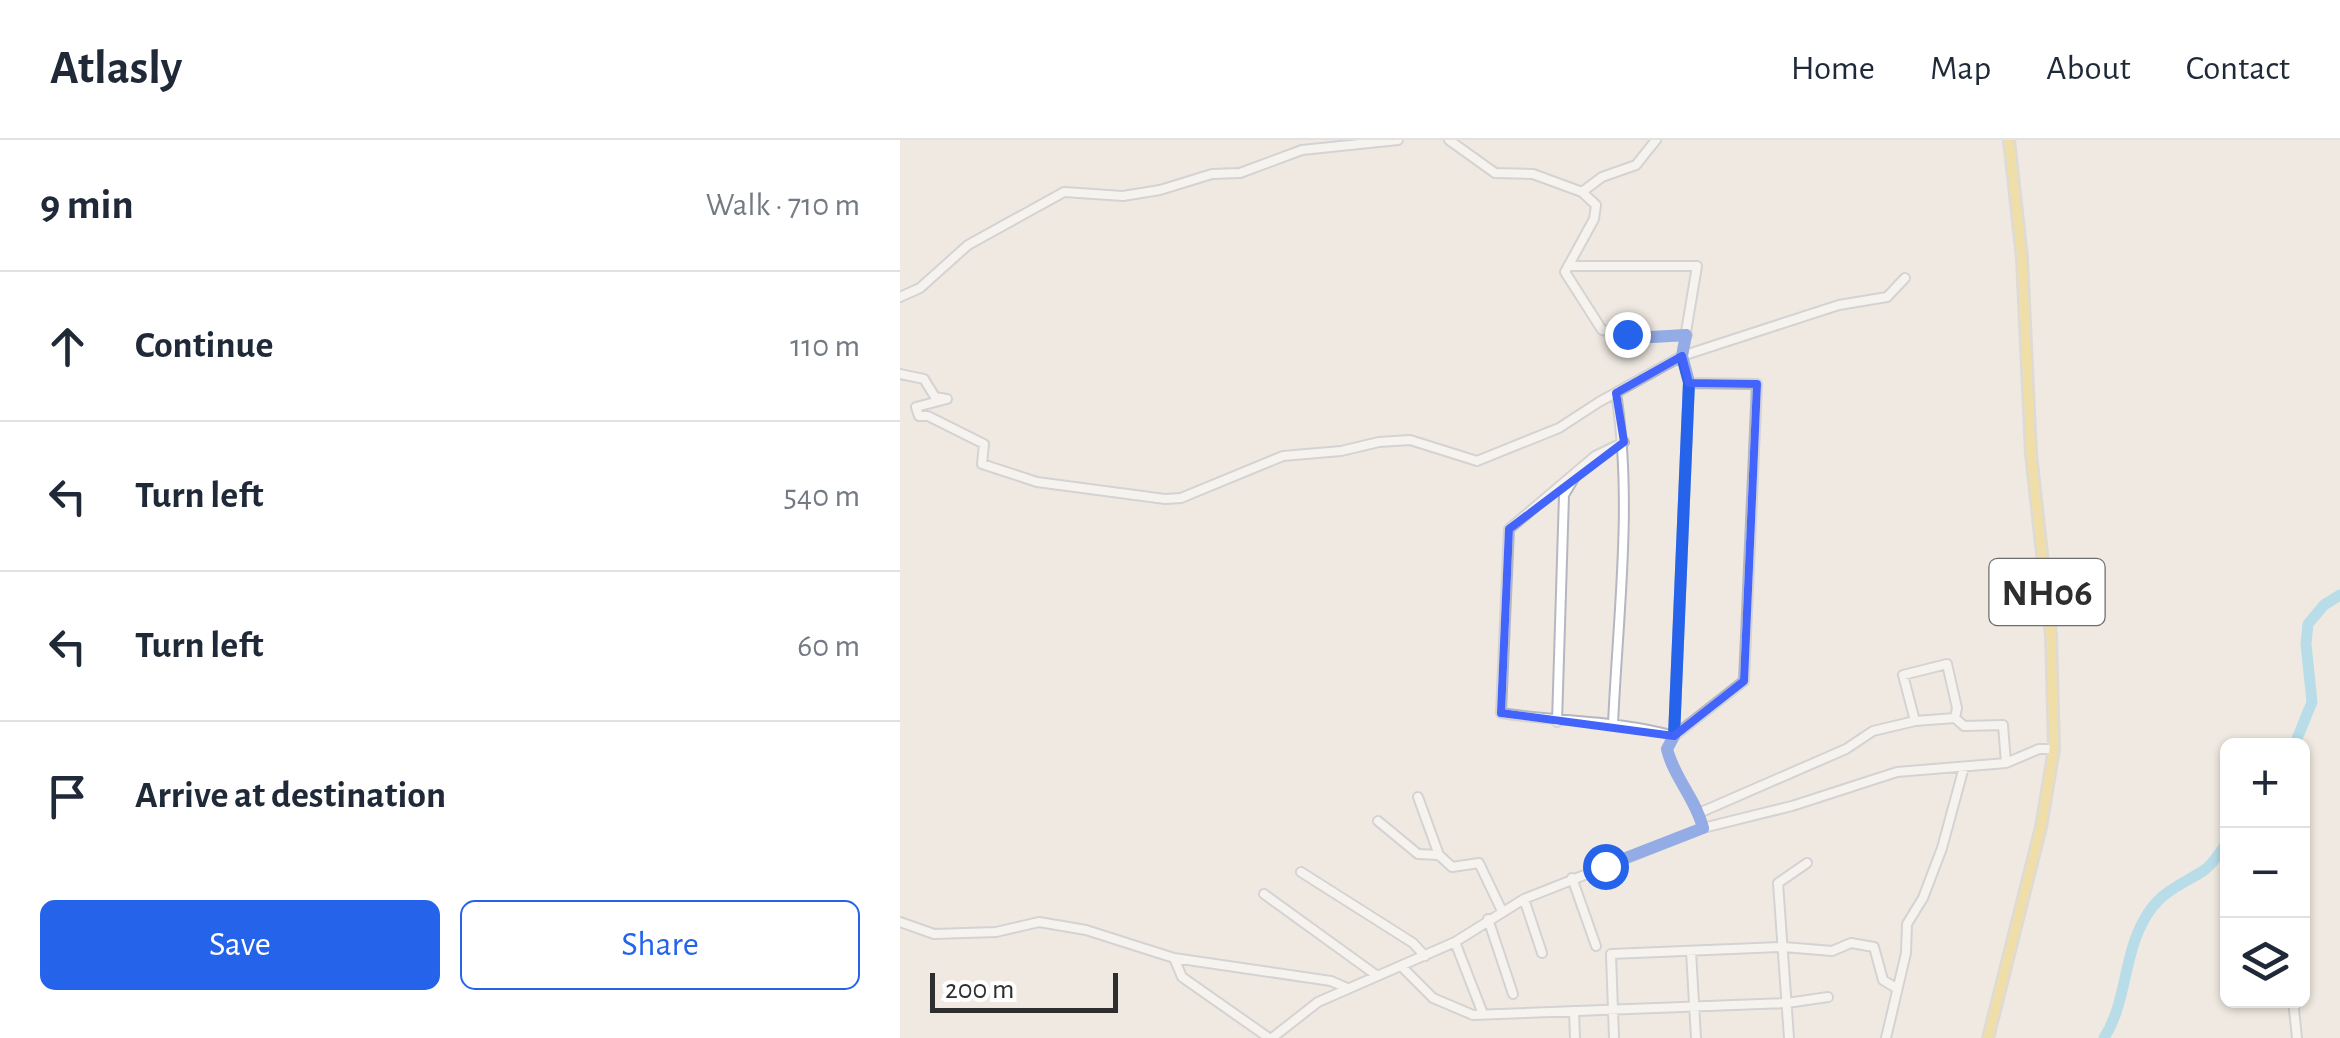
<!DOCTYPE html>
<html lang="en">
<head>
<meta charset="utf-8">
<style>
  :root { --surface:#fff; --page:#f2f2f3; --text:#1f2937; --muted:#747a83; --line:#e0e1e3; --accent:#2563eb }
  body { margin:0; font-family:"Alegreya Sans",sans-serif; background:var(--page); color:var(--text) }
  .controls { position:absolute; right:30px; bottom:30px; display:grid; overflow:hidden; border-radius:15px; box-shadow:0 2px 8px #0004 }
  .controls button { width:90px; height:90px; display:grid; place-items:center; padding:0; border:0; border-bottom:2px solid var(--line); background:var(--surface); color:var(--text); font:50px sans-serif }
  .scale { position:absolute; left:30px; bottom:25px; width:188px; box-sizing:border-box; padding-left:10px; border:5px solid #2e2e2e; border-top:0; font-size:28px; line-height:35px; white-space:nowrap; color:#2e2e2e; -webkit-text-stroke:8px #fff; paint-order:stroke }
  .stop { position:absolute; width:30px; height:30px; margin:-22px; border:8px solid #2563eb; border-radius:50%; background:#fff }
  .stop.end { background:#2563eb; border-color:#fff; box-shadow:0 2px 10px #0008 }
  .list { margin:0; padding:0; list-style:none }
  h2 { display:flex; justify-content:space-between; align-items:center; height:130px; margin:0; padding:0 40px; font-size:42px }
  h2 small { font-size:32px; font-weight:400; color:var(--muted) }
  .list li { display:grid; grid-template-columns:65px 1fr auto; gap:30px; align-items:center; box-sizing:border-box; height:150px; padding:0 40px; border-top:2px solid var(--line) }
  .list b { display:block; font-size:38px; white-space:nowrap }
  .list em { font-size:32px; font-style:normal; color:var(--muted) }
  .actions { display:flex; gap:20px; padding:30px 40px }
  .actions a { flex:1; padding:22px 0; border:2px solid var(--accent); border-radius:15px; text-align:center; font-size:35px; color:var(--accent) }
  .actions .main { background:var(--accent); color:#fff }
  .icon { flex:none; width:55px; height:55px; fill:none; stroke:currentColor; stroke-width:2; stroke-linecap:round; stroke-linejoin:round }
  .map { position:relative; flex:none; width:1440px; height:898px; overflow:hidden }
  header { display:flex; align-items:center; gap:60px; box-sizing:border-box; height:140px; padding:0 50px; background:var(--surface); border-bottom:2px solid var(--line) }
  header strong { font-size:48px }
  nav { display:flex; gap:55px; margin-inline-start:auto; font-size:35px }
  main { display:flex }
  aside { flex:1; background:var(--surface) }
  .map>svg:first-child { display:block }
  .lines { fill:none; stroke-linecap:round; stroke-linejoin:round }
  .river { stroke:#75cff0; stroke-width:11 }
  .minor-casing { stroke:#b4b7c1; stroke-width:12 }
  .major-casing { stroke:#c9c9c9; stroke-width:14 }
  .minor { stroke:#fff; stroke-width:8 }
  .major { stroke:#f2d163; stroke-width:9 }
  .route { stroke:#2563eb; stroke-width:12 }
  .marked { fill:none; stroke:#4264fb; stroke-width:8; stroke-linejoin:round }
  .labels { text-anchor:middle; stroke-width:9; stroke-linejoin:round; paint-order:stroke }
  .shield { fill:#fff; stroke:#6d6d6d; stroke-width:2.5 }
  .shield-label { font-size:38px; font-weight:bold; fill:#2e2e2e }
</style>
</head>
<body>
<header>
<strong>Atlasly</strong>
<nav><a>Home</a><a>Map</a><a>About</a><a>Contact</a></nav>
</header>
<main>
<aside>
<h2>9 min<small>Walk · 710 m</small></h2>
<ul class="list">
<li><svg class="icon" aria-label="ahead" viewBox="0 0 24 24"><path d="M12 20V5M6 11l6-6 6 6"/></svg><div><b>Continue</b></div><em>110 m</em></li>
<li><svg class="icon" aria-label="left" viewBox="0 0 24 24"><path d="M17 20v-9H6M10 6l-5 5 5 5"/></svg><div><b>Turn left</b></div><em>540 m</em></li>
<li><svg class="icon" aria-label="left" viewBox="0 0 24 24"><path d="M17 20v-9H6M10 6l-5 5 5 5"/></svg><div><b>Turn left</b></div><em>60 m</em></li>
<li><svg class="icon" aria-label="arrive" viewBox="0 0 24 24"><path d="M6 21V4h12l-3 4 3 4H6"/></svg><div><b>Arrive at destination</b></div></li>
</ul>
<div class="actions"><a class="main">Save</a><a>Share</a></div>
</aside>
<div class="map">
<svg width="1440" height="898" viewBox="0 0 1440 898">
  <rect width="100%" height="100%" fill="#efe9e1"/>
  <g class="lines">
    <path class="river" d="M1394 606 1412 562 1406 504 1408 484 1424 465 1440 455
      M1204 898C1227 862 1223 817 1244 780 1259 752 1279 746 1303 731 1313 725 1321 710 1328 701"/>
    <g class="minor-casing">
      <path id="minor" d="M549 0 595 33 633 34 682 52
        M756 0 736 25 702 37 682 52 696 65 694 79 665 132 702 190 752 197 787 195
        M668 126H797L782 216 789 243 774 596C718 580 659 582 601 573L609 389 695 316 724 302
        M0 157 20 148 68 105 164 52 223 56 260 50 312 34 340 33 402 10 498 0
        M0 234 24 239 35 257 47 259 16 267 19 276H28L84 304 82 324 137 342 265 359 281 358 383 316 441 311 479 302 510 300 577 321 659 288 699 262 782 216 939 165 987 157 1005 138
        M789 243 857 244 844 541 774 596 767 609C774 638 796 659 803 688
        M1015 581 1003 535 1047 524 1057 568 1055 578
        M657 582 664 355 676 335
        M713 584C718 474 733 362 716 253
        M518 657 539 715 552 727 579 723 602 771
        M799 673 946 609 973 591 1015 581 1055 578 1064 586 1103 585 1106 623
        M478 681 518 714 539 715
        M401 732 513 803 525 816
        M672 738 696 806
        M364 754 476 835
        M624 759 642 813
        M588 779 613 854
        M0 782 34 794 96 792 139 782 186 790 274 818 431 841 447 848
        M555 802 583 874
        M884 807 932 811 951 803 974 807 983 840 996 848
        M791 811 796 898
        M274 818 282 837 369 898
        M503 828 533 858 573 875 887 863 928 857
        M1393 860 1397 898
        M674 871 675 898
        M372 898 418 862 555 802 624 759 803 688 892 666 997 632 1106 623 1139 609H1154
        M714 898 711 814 880 807
        M889 898 878 743 907 723
        M986 898 1006 813 1007 784 1023 758 1042 708 1064 627"/>
    </g>
    <g class="major-casing">
      <path id="major" d="M1088 898 1141 687 1154 609 1151 495 1131 314 1122 118 1109 0"/>
    </g>
    <use href="#minor" class="minor"/>
    <use href="#major" class="major"/>
  </g>
  <g class="lines">
    <path class="route" d="M705 726 803 688C796 659 774 638 767 609L774 596 789 242 782 216 786 195 752 197 727 194"/>
  </g>
  <path d="M0 0H1440V898H0ZM782 216 789 243 857 244 844 541 774 596 601 573 609 389 724 302 716 253Z" fill="#efe9e1" fill-opacity=".55" fill-rule="evenodd"/>
  <path class="marked" d="M782 216 789 243 857 244 844 541 774 596 601 573 609 389 724 302 716 253Z"/>
  <g class="labels">
    <rect class="shield" x="1089.5" y="419" width="115" height="66" rx="8"/>
    <g class="shield-label">
      <text x="1147" y="465">NH06</text>
    </g>
  </g>
</svg>
<div class="controls">
<button>+</button>
<button>−</button>
<button><svg class="icon" aria-label="layers" viewBox="0 0 24 24"><path d="M12 4l9 5-9 5-9-5zM3 14l9 5 9-5"/></svg></button>
</div>
<div class="scale">200 m</div>
<div class="stop" style="left:705px;top:726px"></div>
<div class="stop end" style="left:727px;top:194px"></div>
</div>
</main>
</body>
</html>
